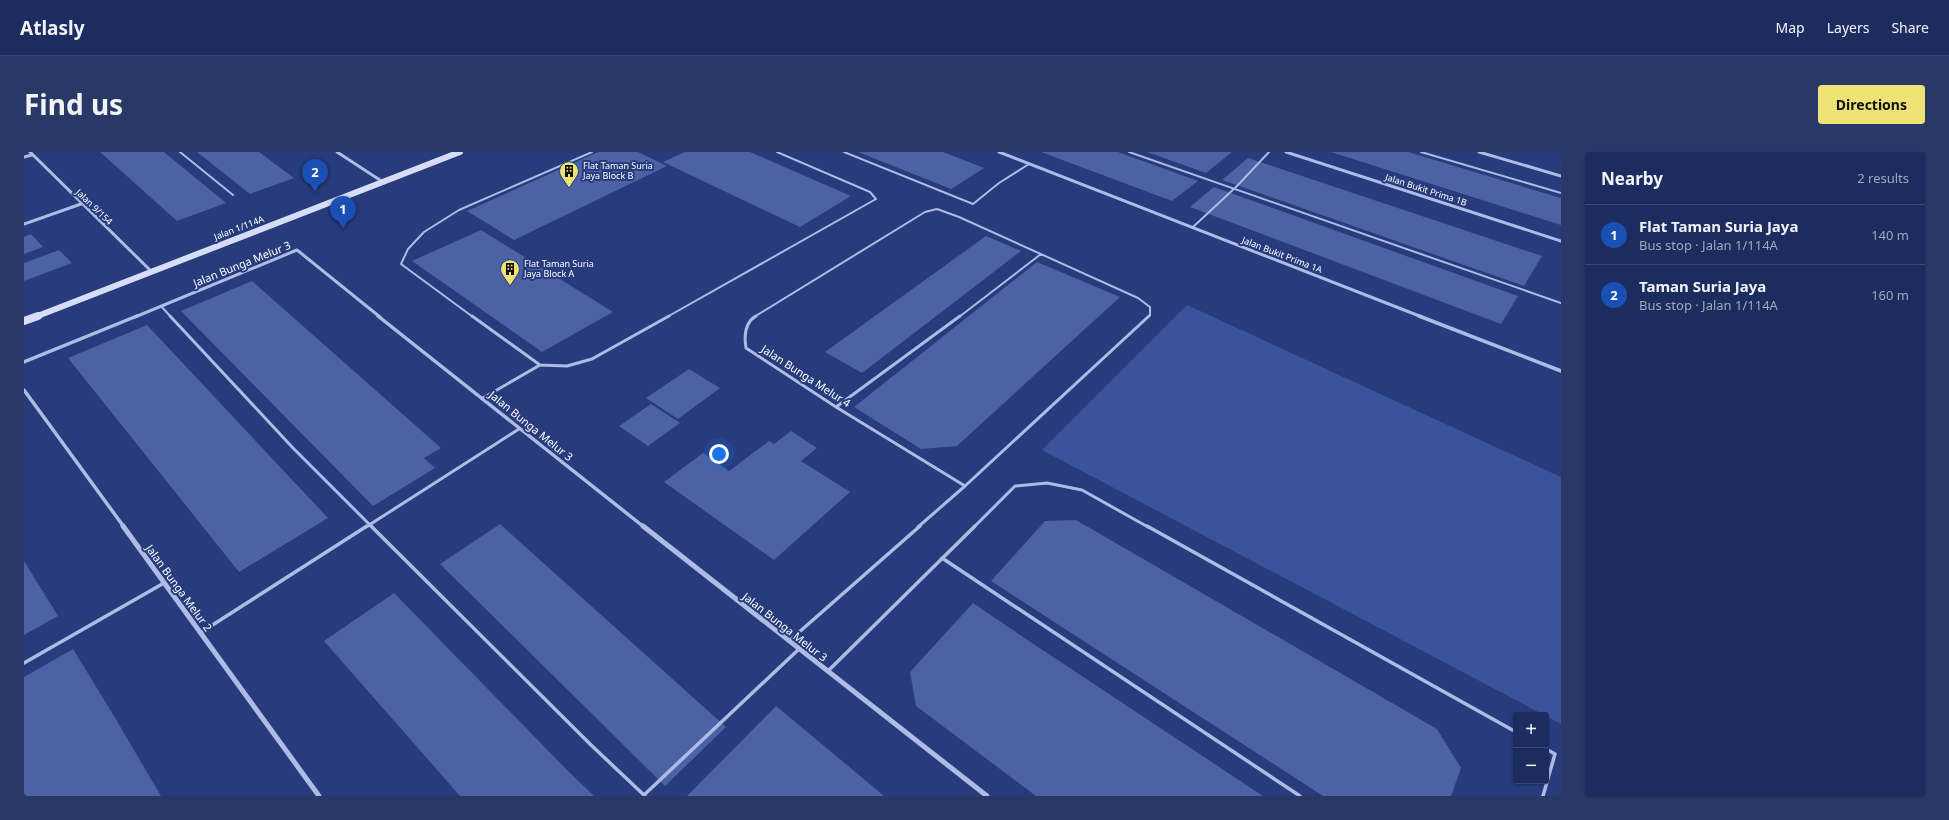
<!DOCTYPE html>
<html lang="en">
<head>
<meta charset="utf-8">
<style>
  :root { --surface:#1d2c5e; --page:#2a3867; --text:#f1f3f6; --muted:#a0a7bc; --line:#3b4873; --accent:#ede273 }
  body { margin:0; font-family:"Noto Sans",sans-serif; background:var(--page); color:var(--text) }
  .controls { position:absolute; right:12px; bottom:12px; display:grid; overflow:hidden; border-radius:4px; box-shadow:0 1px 3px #0004 }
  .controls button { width:36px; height:36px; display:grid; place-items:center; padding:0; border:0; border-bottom:1px solid var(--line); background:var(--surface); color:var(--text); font:20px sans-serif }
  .you { position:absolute; left:695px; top:302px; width:14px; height:14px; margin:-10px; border:3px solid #fff; border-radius:50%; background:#1a73e8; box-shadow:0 0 0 6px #1a73e833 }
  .badge { display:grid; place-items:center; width:26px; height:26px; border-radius:50%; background:var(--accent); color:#fff; font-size:13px; font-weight:700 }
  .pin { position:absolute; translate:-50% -33px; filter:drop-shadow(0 1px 2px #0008) }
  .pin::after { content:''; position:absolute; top:21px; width:14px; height:12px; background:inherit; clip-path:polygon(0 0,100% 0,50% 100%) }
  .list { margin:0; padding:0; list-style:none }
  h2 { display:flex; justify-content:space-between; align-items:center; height:52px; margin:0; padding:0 16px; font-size:17px }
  h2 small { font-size:13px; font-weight:400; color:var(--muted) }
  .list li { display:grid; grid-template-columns:26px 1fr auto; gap:12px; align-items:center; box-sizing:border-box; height:60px; padding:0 16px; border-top:1px solid var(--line) }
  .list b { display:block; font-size:15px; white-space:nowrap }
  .list p { margin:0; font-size:13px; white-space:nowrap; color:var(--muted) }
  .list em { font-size:13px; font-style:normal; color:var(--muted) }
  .map { position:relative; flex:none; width:1537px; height:644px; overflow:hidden; border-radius:4px }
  header { display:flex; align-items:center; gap:24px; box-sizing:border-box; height:56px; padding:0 20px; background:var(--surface); border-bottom:1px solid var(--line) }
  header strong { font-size:19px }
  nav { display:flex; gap:22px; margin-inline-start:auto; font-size:14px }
  .intro { display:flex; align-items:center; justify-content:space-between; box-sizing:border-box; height:96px; padding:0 24px }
  h1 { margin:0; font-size:28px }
  .button { padding:10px 18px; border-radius:4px; background:var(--accent); color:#111; font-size:14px; font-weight:700 }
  main { display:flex; gap:24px; padding:0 24px }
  aside { flex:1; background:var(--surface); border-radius:4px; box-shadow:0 1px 3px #0004 }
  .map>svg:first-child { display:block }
  .green { fill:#3b539b }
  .building { fill:#4c62a4 }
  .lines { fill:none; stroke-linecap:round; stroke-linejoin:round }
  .lane-far2 { stroke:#adbbe5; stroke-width:2 }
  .lane-far1 { stroke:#adbbe5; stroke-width:3 }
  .lane { stroke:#adbbe5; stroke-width:3.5 }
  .street-far2 { stroke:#adbbe5; stroke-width:3 }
  .street-far1 { stroke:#adbbe5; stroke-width:3.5 }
  .street { stroke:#adbbe5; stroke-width:5 }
  .secondary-far1 { stroke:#d6ddf5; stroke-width:6 }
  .secondary { stroke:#d6ddf5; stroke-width:8 }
  .labels { text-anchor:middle; stroke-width:4; stroke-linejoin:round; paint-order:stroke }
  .far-poi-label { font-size:9px; fill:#fff; stroke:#273b7d; text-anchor:start }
  .far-street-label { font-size:9px; fill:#fff; stroke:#273b7d }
  .street-label { font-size:11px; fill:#fff; stroke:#273b7d }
</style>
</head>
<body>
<header>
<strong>Atlasly</strong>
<nav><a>Map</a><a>Layers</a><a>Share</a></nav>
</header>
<div class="intro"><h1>Find us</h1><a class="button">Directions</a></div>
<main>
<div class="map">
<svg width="1537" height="644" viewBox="0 0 1537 644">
  <rect width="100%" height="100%" fill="#273b7d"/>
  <path class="green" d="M1163 153 1537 325V572L1018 298Z"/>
  <path class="building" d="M76 0H140L202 51 153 69Z
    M173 0H235L270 26 226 42Z
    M574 0H614L643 14 490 88 443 59Z
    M661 0H726L827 44 776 75 639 10Z
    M834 0H919L960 16 927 37Z
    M1017 0H1094L1174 29 1148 49Z
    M1123 0H1208L1182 21Z
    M1307 0H1384L1537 46V73Z
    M1224 6 1518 104 1500 134 1198 28Z
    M1190 35 1494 144 1477 172 1166 55Z
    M457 78 589 160 518 200 388 109Z
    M7 82 19 95 0 102V85Z
    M962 84 997 99 838 221 801 200Z
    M35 98 48 111 0 129V111Z
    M1013 110 1096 145 933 294 897 297 830 255Z
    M228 129 417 296 400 306 411 316 349 354 157 159Z
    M123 173 273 333 304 366 215 420 44 206Z
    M665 217 696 236 654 267 622 246Z
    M627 252 656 271 624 294 595 274Z
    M767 279 793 296 777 309 826 340 750 408 640 330 679 301 705 319 745 289 750 292Z
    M1052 368 1413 577 1437 616 1427 644H1299L967 429 1021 369Z
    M476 372 702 575 641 634 416 412Z
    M0 409 34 464 0 483Z
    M370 441 544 619 570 644H436L300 489Z
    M949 451 999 485 1239 644H1012L892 554 886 520Z
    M49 497 90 564 137 644H0V525Z
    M752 554 823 613 860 644H663Z"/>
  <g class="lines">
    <path class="lane-far2" d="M156 0 209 43
      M820 0 949 52 975 31 1005 12
      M1105 0 1537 151
      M1397 0 1537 41
      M1169 75 1213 34 1245 0
      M137 154 147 165
      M449 165 377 112 384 97 400 80 435 58 568 0
      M643 165 852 47 846 40 753 0
      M730 165 901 60 913 57 935 65 1114 146 1126 155V163L1124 165
      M935 165 1017 102"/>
    <path class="lane-far1" d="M146 164 269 296 348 375
      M448 164 516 213 459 246
      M732 164C720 171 720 184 722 196L812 255 941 334
      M516 213 543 214 568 207 645 164
      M812 255 936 164
      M941 334 1125 164
      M342 375 495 277
      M894 375 941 334
      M950 375 991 334 1023 331 1058 338 1124 375"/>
    <path class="lane" d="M347 374 567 593 621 644
      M1123 374 1492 580
      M918 406 1276 644
      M176 481 343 374
      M765 489 896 374
      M0 511 140 431
      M804 519 951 374
      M620 643 775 497
      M1519 644 1531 602 1522 597"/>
    <path class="street-far2" d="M6 0 127 119
      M313 0 359 30
      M975 0 1398 165
      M1262 0 1537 89
      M1455 0 1537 24
      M0 5 8 3
      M0 72 57 52
      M111 165 273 98 356 165"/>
    <path class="street-far1" d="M354 164 620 375
      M1395 164 1537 219
      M0 210 113 164
      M0 238 100 375"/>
    <path class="street" d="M99 374 295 644
      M619 374 963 644"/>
    <path class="secondary-far1" d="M11 165 436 0"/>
    <path class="secondary" d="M0 169 14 164"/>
  </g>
  <defs>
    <g id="building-pin" transform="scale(1)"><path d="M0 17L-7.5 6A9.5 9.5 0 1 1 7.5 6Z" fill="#ede273" stroke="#273b7d"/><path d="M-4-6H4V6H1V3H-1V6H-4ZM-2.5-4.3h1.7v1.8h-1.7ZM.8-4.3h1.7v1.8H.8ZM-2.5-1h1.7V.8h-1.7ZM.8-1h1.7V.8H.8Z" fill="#111"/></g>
  </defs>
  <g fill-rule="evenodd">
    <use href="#building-pin" x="545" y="19"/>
    <use href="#building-pin" x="486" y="117"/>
  </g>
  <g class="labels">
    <g class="far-poi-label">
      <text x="559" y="17">Flat Taman Suria<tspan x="559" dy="10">Jaya Block B</tspan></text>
      <text x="500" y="115">Flat Taman Suria<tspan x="500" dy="10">Jaya Block A</tspan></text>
    </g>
    <g class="far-street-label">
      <text transform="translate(1402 38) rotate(18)" y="3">Jalan Bukit Prima 1B</text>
      <text transform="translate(70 55) rotate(44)" y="3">Jalan 9/154</text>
      <text transform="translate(215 76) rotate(-21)" y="3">Jalan 1/114A</text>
      <text transform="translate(1258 103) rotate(21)" y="3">Jalan Bukit Prima 1A</text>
    </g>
    <g class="street-label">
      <text transform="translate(218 112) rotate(-22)" y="4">Jalan Bunga Melur 3</text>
      <text transform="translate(782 224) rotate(33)" y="4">Jalan Bunga Melur 4</text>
      <text transform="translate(507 274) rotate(39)" y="4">Jalan Bunga Melur 3</text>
      <text transform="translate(155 436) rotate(54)" y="4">Jalan Bunga Melur 2</text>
      <text transform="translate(761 475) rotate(38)" y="4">Jalan Bunga Melur 3</text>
    </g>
  </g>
</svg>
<div class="controls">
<button>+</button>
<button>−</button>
</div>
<div class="you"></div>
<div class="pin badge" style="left:319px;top:77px;background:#1a4fb4">1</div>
<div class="pin badge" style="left:291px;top:40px;background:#1a4fb4">2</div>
</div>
<aside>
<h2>Nearby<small>2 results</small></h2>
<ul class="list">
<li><span class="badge" style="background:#1a4fb4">1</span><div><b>Flat Taman Suria Jaya</b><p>Bus stop · Jalan 1/114A</p></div><em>140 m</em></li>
<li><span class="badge" style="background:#1a4fb4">2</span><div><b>Taman Suria Jaya</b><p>Bus stop · Jalan 1/114A</p></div><em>160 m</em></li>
</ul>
</aside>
</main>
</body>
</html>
